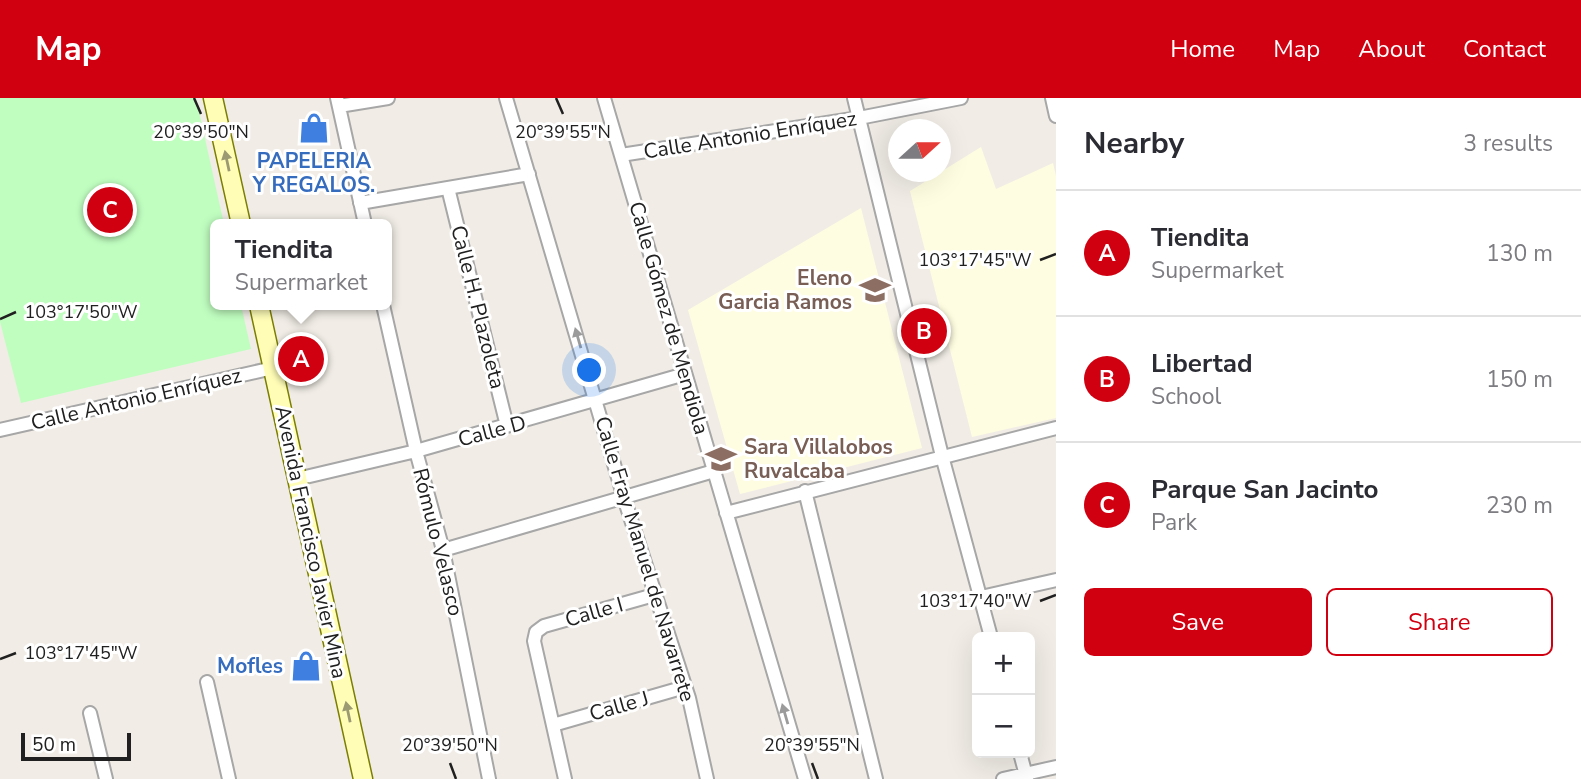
<!DOCTYPE html>
<html lang="en">
<head>
<meta charset="utf-8">
<style>
  :root { --surface:#fff; --page:#f7f7f7; --text:#2b2b33; --muted:#7c7c81; --line:#e1e1e2; --accent:#d00011 }
  body { margin:0; font-family:"Nunito Sans",sans-serif; background:var(--page); color:var(--text) }
  .controls { position:absolute; right:21px; bottom:21px; display:grid; overflow:hidden; border-radius:10px; box-shadow:0 7px 28px #0002 }
  .controls button { width:63px; height:63px; display:grid; place-items:center; padding:0; border:0; border-bottom:2px solid var(--line); background:var(--surface); color:var(--text); font:35px sans-serif }
  .compass { position:absolute; left:888px; top:21px; width:63px; height:63px; border-radius:50%; background:var(--surface); box-shadow:0 7px 28px #0002; rotate:69deg }
  .scale { position:absolute; left:21px; bottom:18px; width:110px; box-sizing:border-box; padding-left:7px; border:4px solid #202020; border-top:0; font-size:19px; line-height:24px; white-space:nowrap; color:#202020; -webkit-text-stroke:5px #fff; paint-order:stroke }
  .you { position:absolute; left:590px; top:273px; width:24px; height:24px; margin:-18px; border:5px solid #fff; border-radius:50%; background:#1a73e8; box-shadow:0 0 0 10px #1a73e833 }
  .badge { display:grid; place-items:center; width:46px; height:46px; border-radius:50%; background:var(--accent); color:#fff; font-size:23px; font-weight:700 }
  .pin { position:absolute; translate:-50% -50%; border:4px solid #fff; box-shadow:0 2px 7px #0006 }
  .popup { position:absolute; left:210px; top:121px; width:182px; height:91px; box-sizing:border-box; display:grid; place-content:center; border-radius:10px; background:var(--surface); filter:drop-shadow(0 2px 5px #0005); font-size:23px; white-space:nowrap; color:var(--muted) }
  .popup b { font-size:26px; color:var(--text) }
  .popup::after { content:''; position:absolute; left:50%; top:100%; margin-left:-14px; border:14px solid transparent; border-top-color:var(--surface) }
  .list { margin:0; padding:0; list-style:none }
  h2 { display:flex; justify-content:space-between; align-items:center; height:91px; margin:0; padding:0 28px; font-size:30px }
  h2 small { font-size:23px; font-weight:400; color:var(--muted) }
  .list li { display:grid; grid-template-columns:46px 1fr auto; gap:21px; align-items:center; box-sizing:border-box; height:126px; padding:0 28px; border-top:2px solid var(--line) }
  .list b { display:block; font-size:26px; white-space:nowrap }
  .list p { margin:0; font-size:23px; white-space:nowrap; color:var(--muted) }
  .list em { font-size:23px; font-style:normal; color:var(--muted) }
  .actions { display:flex; gap:14px; padding:21px 28px }
  .actions a { flex:1; padding:16px 0; border:2px solid var(--accent); border-radius:10px; text-align:center; font-size:24px; color:var(--accent) }
  .actions .main { background:var(--accent); color:#fff }
  .map { position:relative; flex:none; width:1056px; height:681px; overflow:hidden }
  header { display:flex; align-items:center; gap:42px; box-sizing:border-box; height:98px; padding:0 35px; background:var(--accent); color:#fff }
  header strong { font-size:33px }
  nav { display:flex; gap:38px; margin-inline-start:auto; font-size:24px }
  main { display:flex }
  aside { flex:1; background:var(--surface) }
  .map>svg:first-child { display:block }
  .education { fill:#fffde1 }
  .park { fill:#c0fec0 }
  .lines { fill:none; stroke-linecap:round; stroke-linejoin:round }
  .minor-casing { stroke:#a7a7a7; stroke-width:16 }
  .secondary-casing { stroke:#7b7e00; stroke-width:21 }
  .minor { stroke:#fff; stroke-width:12 }
  .secondary { stroke:#fffdb6; stroke-width:18 }
  .oneway { fill:#9b9a72 }
  .oneway2 { fill:#9b9b9b }
  .ticks { fill:none; stroke:#202020; stroke-width:2.5 }
  .labels { text-anchor:middle; stroke-width:6; stroke-linejoin:round; paint-order:stroke }
  .street-label { font-size:21px; fill:#202020; stroke:#fff }
  .shop-label { font-size:21px; font-weight:bold; fill:#366cbe; stroke:#fff }
  .education-label { font-size:21px; font-weight:bold; fill:#785e54; stroke:#fff; text-anchor:end }
  .ticks-label { font-size:18px; text-anchor:middle; fill:#202020; stroke:#fff; stroke-width:6; stroke-linejoin:round; paint-order:stroke }
</style>
</head>
<body>
<header>
<strong>Map</strong>
<nav><a>Home</a><a>Map</a><a>About</a><a>Contact</a></nav>
</header>
<main>
<div class="map">
<svg width="1056" height="681" viewBox="0 0 1056 681">
  <rect width="100%" height="100%" fill="#f1ede6"/>
  <path class="education" d="M981 49 996 91 1053 65 1056 78V320L972 339 910 93Z
    M861 110 922 350 740 396 688 212Z"/>
  <path class="park" d="M0 0H196L224 126H215V207H241L251 251 21 305 0 224Z"/>
  <g class="lines">
    <g class="minor-casing">
      <path id="minor" d="M337 0 365 126
        M506 0 624 400 689 600 707 681
        M604 0 805 681
        M854 0 942 358 991 539
        M1052 0 1056 18
        M339 8 388 0
        M621 57 859 20 961 0
        M448 90 507 328
        M360 105 529 76
        M383 207 416 353 443 452 489 681
        M0 332 273 270
        M297 381 416 353 685 276
        M805 393 876 681
        M726 415 1056 330
        M443 452 714 373
        M981 499 1056 482
        M207 584 229 681
        M90 615 106 681
        M553 627 685 589
        M1020 655 1027 681
        M565 681 534 543 536 534 544 528 654 497
        M1003 681 1056 669"/>
    </g>
    <g class="secondary-casing">
      <path id="secondary" d="M213 0 241 126
        M259 207 363 681"/>
    </g>
    <use href="#minor" class="minor"/>
    <use href="#secondary" class="secondary"/>
  </g>
  <defs><path id="oneway-solid" d="M-6-.8H1V-3.2L6.5 0L1 3.2V.8H-6Z" transform="scale(1.75)"/></defs>
  <g class="oneway">
    <use href="#oneway-solid" transform="translate(227 63) rotate(-102)"/>
    <use href="#oneway-solid" transform="translate(348 614) rotate(-102)"/>
  </g>
  <g class="oneway2">
    <use href="#oneway-solid" transform="translate(578 240) rotate(-106)"/>
    <use href="#oneway-solid" transform="translate(785 616) rotate(-106)"/>
  </g>
  <path class="ticks" d="M194 0 201 16M556 0 563 16M1040 162 1056 156M0 221 16 214M1040 503 1056 497M0 561 16 555M450 665 456 681M812 665 818 681"/>
  <defs>
    <g id="shop-bare" transform="scale(2.415)"><path d="M-5-2.5h2.3a2.7 3.5 0 0 1 5.4 0H5L5.5 6h-11ZM-1.5-2.5h3a1.5 2.3 0 0 0-3 0Z" fill="#3f7fe0" stroke="#fff" stroke-width="2.5" paint-order="stroke"/></g>
    <g id="school-bare" transform="scale(2.415)"><path d="M0-5L7-2L0 1L-7-2ZM-4 1L0 2.5L4 1V4Q0 6-4 4Z" fill="#8d6e63" stroke="#fff" stroke-width="2.5" paint-order="stroke"/></g>
  </defs>
  <g fill-rule="evenodd">
    <use href="#shop-bare" x="314" y="30"/>
    <use href="#school-bare" x="875" y="192"/>
    <use href="#school-bare" x="721" y="361"/>
    <use href="#shop-bare" x="306" y="568"/>
  </g>
  <g class="labels">
    <g class="street-label">
      <text transform="translate(750 37) rotate(-9)" y="7">Calle Antonio Enríquez</text>
      <text transform="translate(478 209) rotate(76)" y="7">Calle H. Plazoleta</text>
      <text transform="translate(669 220) rotate(74)" y="7">Calle Gómez de Mendiola</text>
      <text transform="translate(136 301) rotate(-13)" y="7">Calle Antonio Enríquez</text>
      <text transform="translate(492 333) rotate(-15)" y="7">Calle D</text>
      <text transform="translate(311 444) rotate(78)" y="7">Avenida Francisco Javier Mina</text>
      <text transform="translate(438 444) rotate(76)" y="7">Rómulo Velasco</text>
      <text transform="translate(645 461) rotate(73)" y="7">Calle Fray Manuel de Navarrete</text>
      <text transform="translate(594 514) rotate(-16)" y="7">Calle I</text>
      <text transform="translate(619 608) rotate(-16)" y="7">Calle J</text>
    </g>
    <g class="shop-label">
      <text x="314" y="70">PAPELERIA<tspan x="314" dy="24">Y REGALOS.</tspan></text>
      <text x="283" y="575" text-anchor="end">Mofles</text>
    </g>
    <g class="education-label">
      <text x="852" y="187">Eleno<tspan x="852" dy="24">Garcia Ramos</tspan></text>
      <text x="744" y="356" text-anchor="start">Sara Villalobos<tspan x="744" dy="24">Ruvalcaba</tspan></text>
    </g>
  </g>
  <g class="ticks-label">
    <text x="201" y="40">20°39'50"N</text>
    <text x="563" y="40">20°39'55"N</text>
    <text x="975" y="168">103°17'45"W</text>
    <text x="81" y="220">103°17'50"W</text>
    <text x="975" y="509">103°17'40"W</text>
    <text x="81" y="561">103°17'45"W</text>
    <text x="450" y="653">20°39'50"N</text>
    <text x="812" y="653">20°39'55"N</text>
  </g>
</svg>
<div class="controls">
<button>+</button>
<button>−</button>
</div>
<svg class="compass" viewBox="-18 -18 36 36"><path d="M0-13l5 13h-10z" fill="#e53935"/><path d="M0 13l5-13h-10z" fill="#7c7c81"/></svg>
<div class="scale">50 m</div>
<div class="you"></div>
<div class="pin badge" style="left:301px;top:261px">A</div>
<div class="popup"><b>Tiendita</b>Supermarket</div>
<div class="pin badge" style="left:924px;top:233px">B</div>
<div class="pin badge" style="left:110px;top:112px">C</div>
</div>
<aside>
<h2>Nearby<small>3 results</small></h2>
<ul class="list">
<li><span class="badge">A</span><div><b>Tiendita</b><p>Supermarket</p></div><em>130 m</em></li>
<li><span class="badge">B</span><div><b>Libertad</b><p>School</p></div><em>150 m</em></li>
<li><span class="badge">C</span><div><b>Parque San Jacinto</b><p>Park</p></div><em>230 m</em></li>
</ul>
<div class="actions"><a class="main">Save</a><a>Share</a></div>
</aside>
</main>
</body>
</html>
